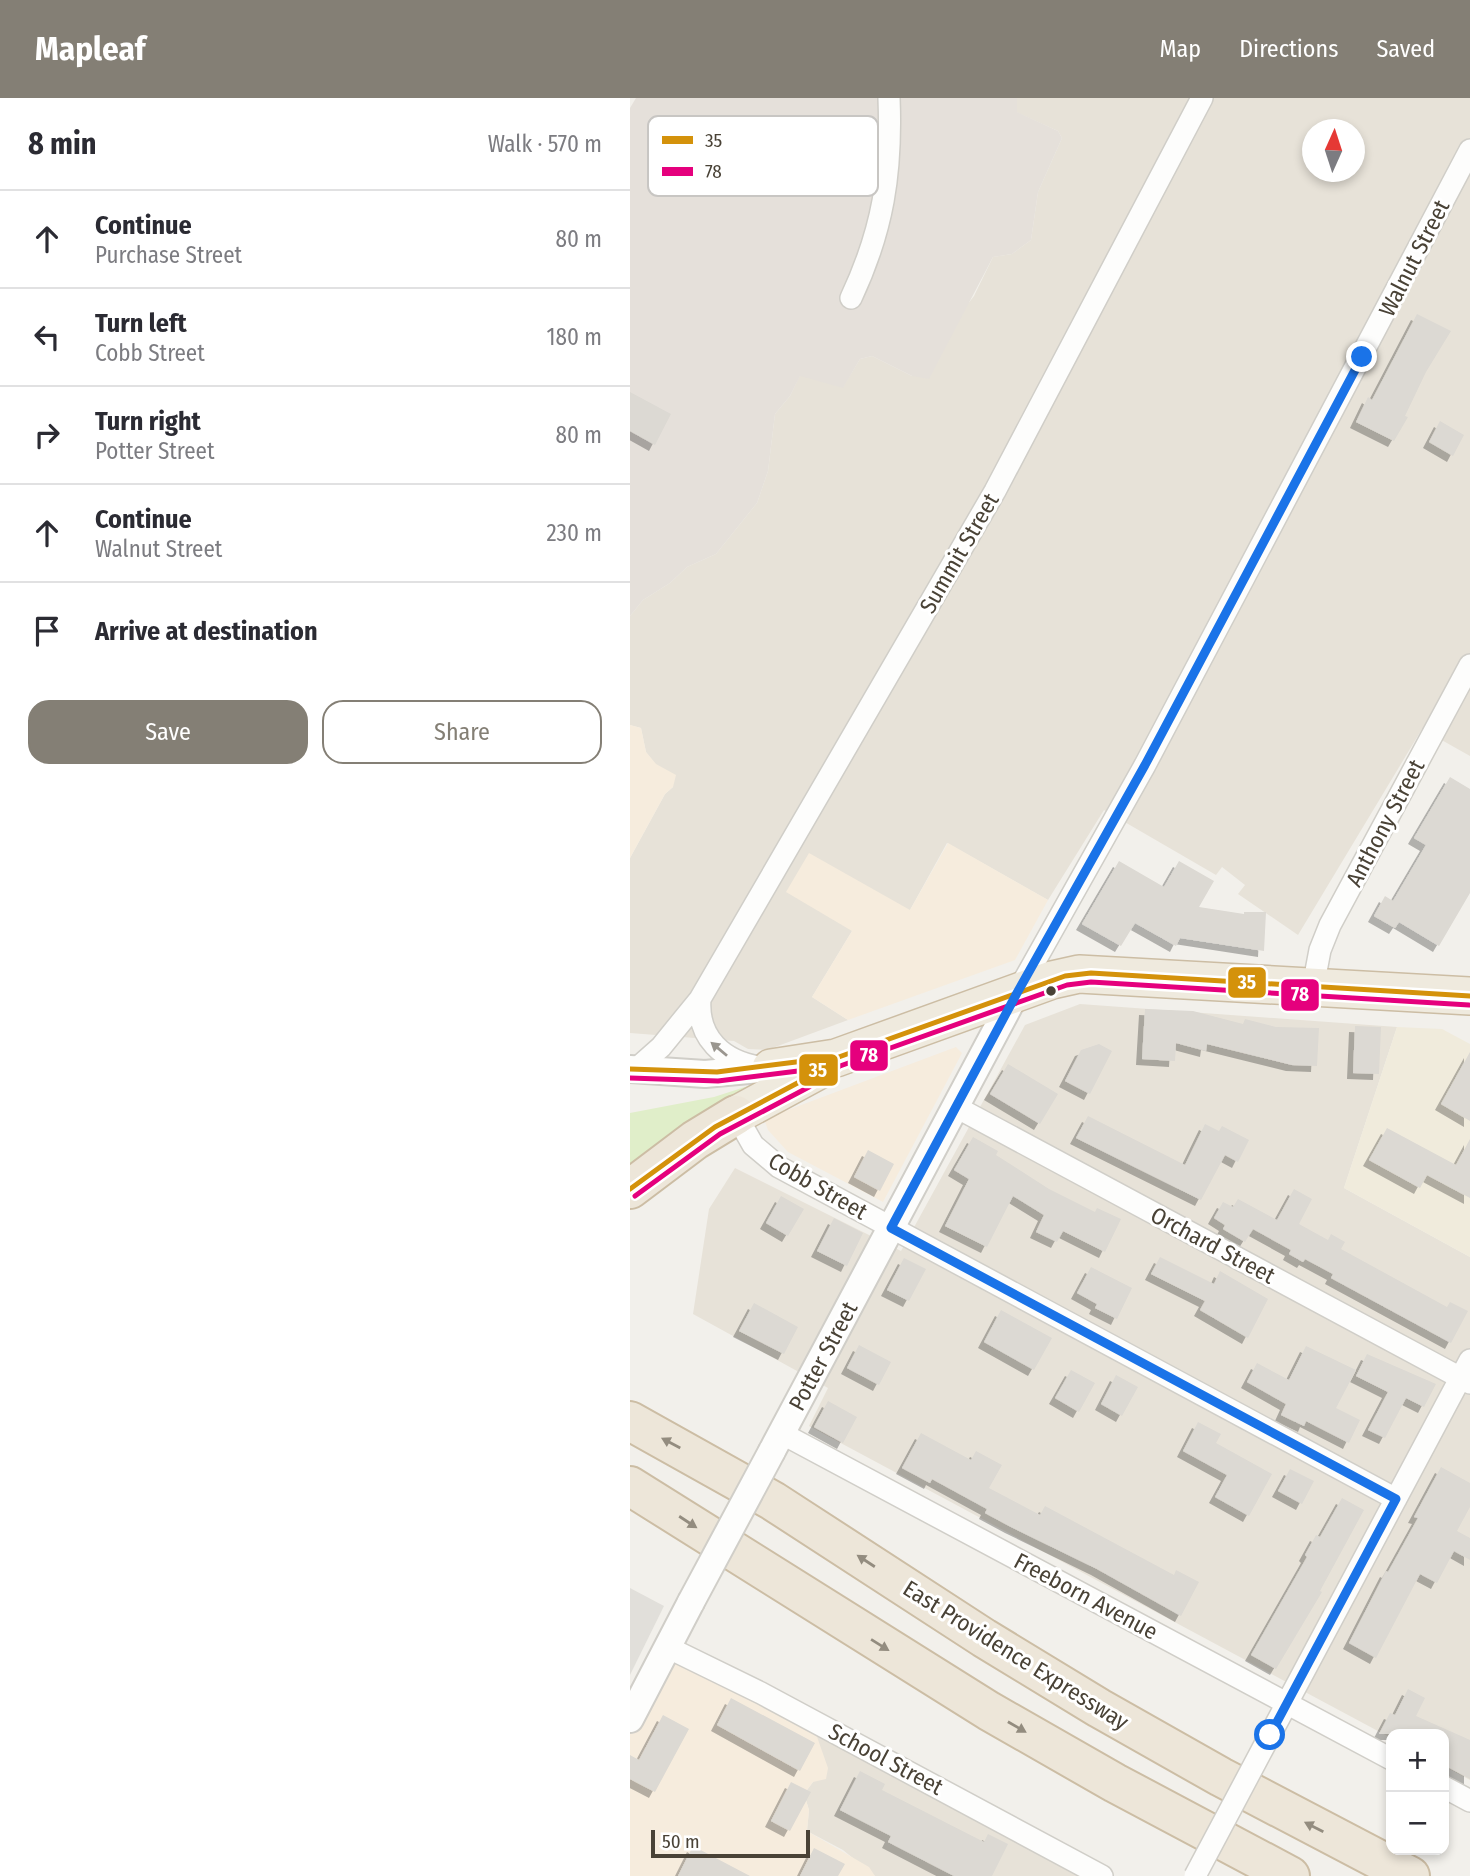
<!DOCTYPE html>
<html lang="en">
<head>
<meta charset="utf-8">
<style>
  :root { --surface:#fff; --page:#f7f7f7; --text:#2b2b33; --muted:#7c7c81; --line:#e1e1e2; --accent:#847f75 }
  body { margin:0; font-family:"Fira Sans Condensed",sans-serif; background:var(--page); color:var(--text) }
  .controls { position:absolute; right:21px; bottom:21px; display:grid; overflow:hidden; border-radius:14px; box-shadow:0 4px 10px #0003 }
  .controls button { width:63px; height:63px; display:grid; place-items:center; padding:0; border:0; border-bottom:2px solid var(--line); background:var(--surface); color:var(--text); font:35px sans-serif }
  .compass { position:absolute; left:672px; top:21px; width:63px; height:63px; border-radius:50%; background:var(--surface); box-shadow:0 4px 10px #0003; rotate:3deg }
  .scale { position:absolute; left:21px; bottom:18px; width:159px; box-sizing:border-box; padding-left:7px; border:4px solid #494236; border-top:0; font-size:19px; line-height:24px; white-space:nowrap; color:#494236; -webkit-text-stroke:5px #fff; paint-order:stroke }
  .stop { position:absolute; width:21px; height:21px; margin:-16px; border:5px solid #1a73e8; border-radius:50%; background:#fff }
  .stop.end { background:#1a73e8; border-color:#fff; box-shadow:0 2px 7px #0008 }
  .list { margin:0; padding:0; list-style:none }
  h2 { display:flex; justify-content:space-between; align-items:center; height:91px; margin:0; padding:0 28px; font-size:30px }
  h2 small { font-size:23px; font-weight:400; color:var(--muted) }
  .list li { display:grid; grid-template-columns:46px 1fr auto; gap:21px; align-items:center; box-sizing:border-box; height:98px; padding:0 28px; border-top:2px solid var(--line) }
  .list b { display:block; font-size:26px; white-space:nowrap }
  .list p { margin:0; font-size:23px; white-space:nowrap; color:var(--muted) }
  .list em { font-size:23px; font-style:normal; color:var(--muted) }
  .actions { display:flex; gap:14px; padding:21px 28px }
  .actions a { flex:1; padding:16px 0; border:2px solid var(--accent); border-radius:21px; text-align:center; font-size:24px; color:var(--accent) }
  .actions .main { background:var(--accent); color:#fff }
  .icon { flex:none; width:38px; height:38px; fill:none; stroke:currentColor; stroke-width:2; stroke-linecap:round; stroke-linejoin:round }
  .map { position:relative; flex:none; width:840px; height:1778px; overflow:hidden }
  header { display:flex; align-items:center; gap:42px; box-sizing:border-box; height:98px; padding:0 35px; background:var(--accent); color:#fff }
  header strong { font-size:33px }
  nav { display:flex; gap:38px; margin-inline-start:auto; font-size:24px }
  main { display:flex }
  aside { flex:1; background:var(--surface) }
  .map>svg:first-child { display:block }
  .residential { fill:#e7e2d8; fill-rule:evenodd }
  .commercial { fill:#f6ecdd }
  .industrial { fill:#e5e0da }
  .education { fill:#f0ebdc }
  .green { fill:#e0eec9 }
  .parking { fill:#e1dfda }
  .building { fill:#dcd9d3; filter:url(#shadow) }
  .lines { fill:none; stroke-linecap:round; stroke-linejoin:round }
  .minor-casing { stroke:#d0cec8; stroke-width:24 }
  .tertiary-casing { stroke:#d0cec8; stroke-width:30 }
  .trunk-casing { stroke:#ccbda4; stroke-width:40 }
  .motorway-casing { stroke:#ccbda4; stroke-width:42 }
  .minor { stroke:#fdfdfc; stroke-width:21 }
  .tertiary { stroke:#fdfdfc; stroke-width:26 }
  .trunk { stroke:#efeade; stroke-width:37 }
  .motorway { stroke:#ede6d9; stroke-width:38 }
  .minor-bridge-casing { stroke:#d0cec8; stroke-width:24; stroke-linecap:butt }
  .tertiary-bridge-casing { stroke:#d0cec8; stroke-width:30; stroke-linecap:butt }
  .minor-bridge { stroke:#fdfdfc; stroke-width:21 }
  .tertiary-bridge { stroke:#fdfdfc; stroke-width:26 }
  .bus-1-casing { stroke:#fff; stroke-width:10 }
  .bus-2-casing { stroke:#fff; stroke-width:10 }
  .bus-1 { stroke:#d4920b; stroke-width:5 }
  .bus-2 { stroke:#e5007d; stroke-width:5 }
  .oneway { fill:#9a968f }
  .oneway2 { fill:#938c7f }
  .route { stroke:#1a73e8; stroke-width:9 }
  .bus-dot { fill:#494236; stroke:#fff; stroke-width:2.5 }
  .labels { text-anchor:middle; stroke-width:6; stroke-linejoin:round; paint-order:stroke }
  .street-label { font-size:23px; fill:#494236; stroke:#fff }
  .key { fill:#fff; stroke:#c8c6c3; stroke-width:2 }
  .key-label { font-size:19px; fill:#494236 }
  .line-badge { stroke:#fff; stroke-width:2.5 }
  .badge-label { font-size:19px; text-anchor:middle; font-weight:bold; fill:#fff }
</style>
</head>
<body>
<header>
<strong>Mapleaf</strong>
<nav><a>Map</a><a>Directions</a><a>Saved</a></nav>
</header>
<main>
<aside>
<h2>8 min<small>Walk · 570 m</small></h2>
<ul class="list">
<li><svg class="icon" aria-label="ahead" viewBox="0 0 24 24"><path d="M12 20V5M6 11l6-6 6 6"/></svg><div><b>Continue</b><p>Purchase Street</p></div><em>80 m</em></li>
<li><svg class="icon" aria-label="left" viewBox="0 0 24 24"><path d="M17 20v-9H6M10 6l-5 5 5 5"/></svg><div><b>Turn left</b><p>Cobb Street</p></div><em>180 m</em></li>
<li><svg class="icon" aria-label="right" viewBox="0 0 24 24"><path d="M7 20v-9h11M14 6l5 5-5 5"/></svg><div><b>Turn right</b><p>Potter Street</p></div><em>80 m</em></li>
<li><svg class="icon" aria-label="ahead" viewBox="0 0 24 24"><path d="M12 20V5M6 11l6-6 6 6"/></svg><div><b>Continue</b><p>Walnut Street</p></div><em>230 m</em></li>
<li><svg class="icon" aria-label="arrive" viewBox="0 0 24 24"><path d="M6 21V4h12l-3 4 3 4H6"/></svg><div><b>Arrive at destination</b></div></li>
</ul>
<div class="actions"><a class="main">Save</a><a>Share</a></div>
</aside>
<div class="map">
<svg width="840" height="1778" viewBox="0 0 840 1778">
  <defs>
    <filter id="shadow"><feDropShadow dx="-6" dy="6" stdDeviation="0" flood-color="#0004"/></filter>
  </defs>
  <rect width="100%" height="100%" fill="#f2f0eb"/>
  <path class="residential" d="M387 0H840V658L792 631 668 837 608 796 615 787 592 769 586 777 474 712 418 802 317 745 280 812 222 833 182 899 218 922 137 952 118 951 104 943 0 935V760L35 696 43 689 16 654 11 630 0 627V518L13 502 40 485 57 469 86 456 127 405 138 373 145 316 160 298 170 277 213 289 230 261 242 258 282 278 344 198 363 159 382 156 401 142 408 94 432 40 428 33 386 14ZM682 32H724V74H682Z
    M450 906 767 929 714 1090 840 1159V1682L814 1668V1636H761V1640L179 1328 198 1290 63 1216 79 1111 105 1070 271 1153 395 927Z
    M185 1636 474 1778H245L213 1752 177 1733 179 1712 174 1696 183 1684Z"/>
  <path class="commercial" d="M0 627 11 630 16 654 26 666 46 677 43 689 35 696 0 760Z
    M318 745 418 802 385 862 218 922 182 899 222 833 156 794 179 755 280 812Z
    M326 949 332 955 253 1104 158 1054 138 1032 134 1021Z
    M37 1552 186 1636 198 1670 196 1681 183 1684 174 1696 179 1712 177 1733 239 1769 245 1778H0V1621Z"/>
  <path class="industrial" d="M6 0H387V14L428 33 432 40 408 94 401 142 382 156 363 159 299 281 282 278 242 258 230 261 213 290 170 278 160 298 145 316 138 373 127 405 86 456 57 469 40 485 13 502 0 518V10Z"/>
  <path class="education" d="M767 929 812 931 840 946V1159L714 1090Z"/>
  <path class="green" d="M121 987 123 992 0 1072V1015L84 999Z"/>
  <path class="parking" d="M0 1490 34 1508 0 1577Z"/>
  <path class="building" d="M787 216 821 233 796 274 775 318 778 319 764 343 726 324 738 299 742 302Z
    M0 294 41 316 25 347 0 333Z
    M810 323 834 337 823 358 799 344Z
    M820 679 840 691V795L809 848 769 824 765 830 744 818 755 798 763 803 796 747 784 740Z
    M489 763 534 789 549 763 584 783 569 809 614 816V814H636L634 853 550 840 546 848 505 825 491 848 452 826Z
    M515 911 563 913 613 926 615 921 646 929 689 930 687 968 662 967 577 946 576 953 546 945 545 963 512 961Z
    M725 928 751 929 749 976 723 975Z
    M469 946 482 953 460 996 435 983 451 952Z
    M840 954V1023L811 1006Z
    M378 966 428 996 410 1026 360 996Z
    M458 1018 555 1067 575 1026 589 1033 592 1028 619 1042 608 1064 595 1057 571 1102 446 1040Z
    M757 1030 826 1067 840 1041V1100L797 1077 790 1090 739 1062Z
    M343 1039 368 1053 366 1057 419 1091 465 1114 467 1110 491 1121 475 1154 433 1133 427 1144 406 1134 414 1117 383 1098 357 1149 315 1128 339 1081 324 1072Z
    M238 1052 264 1066 250 1093 224 1079Z
    M664 1091 682 1101 669 1126 698 1142 701 1136 715 1144 711 1151 817 1209 820 1204 838 1213 821 1245 701 1180 703 1176 675 1161 673 1164 659 1156 661 1152 623 1131 615 1144 593 1131 595 1127 584 1120 593 1104 603 1109 608 1101 647 1122Z
    M151 1098 174 1111 158 1138 136 1125Z
    M204 1120 233 1135 217 1168 187 1153Z
    M530 1159 584 1186 590 1173 638 1201 618 1240 570 1212 575 1203 521 1176Z
    M274 1160 296 1171 279 1203 257 1192Z
    M461 1169 502 1190 487 1221 465 1210 467 1206 447 1195Z
    M124 1205 168 1229 154 1256 109 1233Z
    M371 1212 422 1240 404 1272 354 1244Z
    M229 1247 261 1264 249 1287 217 1270Z
    M676 1248 726 1272 706 1310 730 1322 719 1345 676 1323 674 1328 651 1317 656 1306 617 1284 627 1265 659 1282Z
    M737 1256 806 1286 794 1309 776 1300 755 1340 738 1332 758 1294 726 1278Z
    M441 1272 465 1285 449 1314 425 1300Z
    M486 1277 508 1289 492 1318 471 1306Z
    M198 1303 227 1319 213 1345 184 1329Z
    M568 1324 591 1336 586 1345 642 1376 619 1418 585 1399 597 1377 553 1353Z
    M291 1335 341 1362 346 1353 372 1367 359 1390 410 1417 415 1408 544 1477 546 1472 569 1484 551 1518 467 1471 381 1429 355 1415 357 1411 302 1381 300 1385 272 1370Z
    M811 1369 840 1385V1409L827 1433 840 1440V1462L824 1453 807 1485 790 1476 746 1560 719 1545 756 1473 758 1474 788 1420 784 1419Z
    M660 1371 684 1383 672 1406 648 1393Z
    M712 1400 734 1412 690 1493 692 1494 646 1571 621 1557 677 1459 675 1457 686 1437 690 1439Z
    M778 1591 795 1600 786 1618 840 1642V1681L814 1667V1636H749L760 1615 765 1617Z
    M101 1600 185 1645 170 1673 87 1627Z
    M33 1617 59 1631 25 1694 0 1681V1657L9 1662Z
    M230 1673 255 1686 252 1692 354 1744 358 1736 378 1746 362 1778H324L258 1744 261 1738 210 1712Z
    M161 1684 181 1694 160 1733 141 1723Z
    M63 1748 120 1778H48Z
    M184 1750 215 1766 208 1778H170Z"/>
  <g class="lines">
    <g class="minor-casing">
      <path id="minor" d="M221 200C253 132 262 75 259 0
        M683 889 690 852 700 827 840 567
        M388 893 515 667 840 52
        M70 901C67 940 93 963 129 969
        M5 972 31 949 70 901 365 393 572 0
        M326 1009 840 1285
        M106 1017 123 1047 149 1069 766 1401
        M151 1335 761 1661
        M37 1549 131 1595 472 1778
        M640 1637 840 1262
        M814 1689 840 1703"/>
    </g>
    <g class="tertiary-casing">
      <path id="tertiary" d="M0 971 75 976 141 970
        M142 1353 386 895
        M0 1621 61 1504"/>
    </g>
    <g class="trunk-casing">
      <path id="trunk" d="M141 970 206 960 422 882 449 876 840 898
        M106 1017 191 971"/>
    </g>
    <g class="motorway-casing">
      <path id="motorway" d="M0 1091 65 1042 106 1017
        M0 1323 143 1403 354 1540 469 1610 591 1679 780 1778
        M0 1388 359 1613 485 1685 660 1778"/>
    </g>
    <use href="#minor" class="minor"/>
    <use href="#tertiary" class="tertiary"/>
    <use href="#trunk" class="trunk"/>
    <use href="#motorway" class="motorway"/>
    <g class="minor-bridge-casing">
      <path id="minor-bridge" d="M565 1778 640 1637"/>
    </g>
    <g class="tertiary-bridge-casing">
      <path id="tertiary-bridge" d="M61 1504 142 1353"/>
    </g>
    <use href="#minor-bridge" class="minor-bridge"/>
    <use href="#tertiary-bridge" class="tertiary-bridge"/>
    <g class="bus-1-casing">
      <path id="bus-1" d="M0 971 87 974 174 963
        M0 1091 85 1029 175 981 206 960 435 878 461 875 840 898"/>
    </g>
    <g class="bus-2-casing">
      <path id="bus-2" d="M0 980 88 983 176 972
        M5 1098 90 1036 179 989 210 968 437 887 461 884 839 907"/>
    </g>
    <use href="#bus-1" class="bus-1"/>
    <use href="#bus-2" class="bus-2"/>
  </g>
  <defs><path id="oneway-solid" d="M-6-.8H1V-3.2L6.5 0L1 3.2V.8H-6Z" transform="scale(1.75)"/></defs>
  <use class="oneway" href="#oneway-solid" transform="translate(89 951) rotate(-140)"/>
  <g class="oneway2">
    <use href="#oneway-solid" transform="translate(41 1345) rotate(-152)"/>
    <use href="#oneway-solid" transform="translate(58 1424) rotate(33)"/>
    <use href="#oneway-solid" transform="translate(236 1463) rotate(-147)"/>
    <use href="#oneway-solid" transform="translate(250 1547) rotate(32)"/>
    <use href="#oneway-solid" transform="translate(387 1629) rotate(30)"/>
    <use href="#oneway-solid" transform="translate(684 1729) rotate(-153)"/>
  </g>
  <g class="lines">
    <path class="route" d="M640 1637 766 1401 261 1130 387 895 515 667 732 259"/>
  </g>
  <circle class="bus-dot" cx="421" cy="893" r="6"/>
  <g class="labels">
    <g class="street-label">
      <text transform="translate(784 160) rotate(-63)" y="8">Walnut Street</text>
      <text transform="translate(329 455) rotate(-60)" y="8">Summit Street</text>
      <text transform="translate(755 725) rotate(-62)" y="8">Anthony Street</text>
      <text transform="translate(188 1088) rotate(30)" y="8">Cobb Street</text>
      <text transform="translate(583 1147) rotate(28)" y="8">Orchard Street</text>
      <text transform="translate(193 1258) rotate(-62)" y="8">Potter Street</text>
      <text transform="translate(456 1498) rotate(28)" y="8">Freeborn Avenue</text>
      <text transform="translate(386 1557) rotate(32)" y="8">East Providence Expressway</text>
      <text transform="translate(256 1661) rotate(28)" y="8">School Street</text>
    </g>
  </g>
  <rect x="18" y="18" width="230" height="80" rx="10" class="key"/>
  <rect x="32" y="38" width="31" height="8" fill="#d4920b"/>
  <rect x="32" y="69" width="31" height="9" fill="#e5007d"/>
  <g class="key-label">
    <text x="75" y="49">35</text>
    <text x="75" y="80">78</text>
  </g>
  <g class="line-badge">
    <rect x="597" y="868" width="40" height="33" rx="7" fill="#d4920b"/>
    <rect x="650" y="880" width="40" height="34" rx="7" fill="#e5007d"/>
    <rect x="219" y="941" width="40" height="33" rx="7" fill="#e5007d"/>
    <rect x="168" y="955" width="41" height="34" rx="7" fill="#d4920b"/>
  </g>
  <g class="badge-label">
    <text x="617" y="891">35</text>
    <text x="670" y="903">78</text>
    <text x="239" y="964">78</text>
    <text x="188" y="979">35</text>
  </g>
</svg>
<div class="controls">
<button>+</button>
<button>−</button>
</div>
<svg class="compass" viewBox="-18 -18 36 36"><path d="M0-13l5 13h-10z" fill="#e53935"/><path d="M0 13l5-13h-10z" fill="#7c7c81"/></svg>
<div class="scale">50 m</div>
<div class="stop" style="left:640px;top:1637px"></div>
<div class="stop end" style="left:732px;top:259px"></div>
</div>
</main>
</body>
</html>
